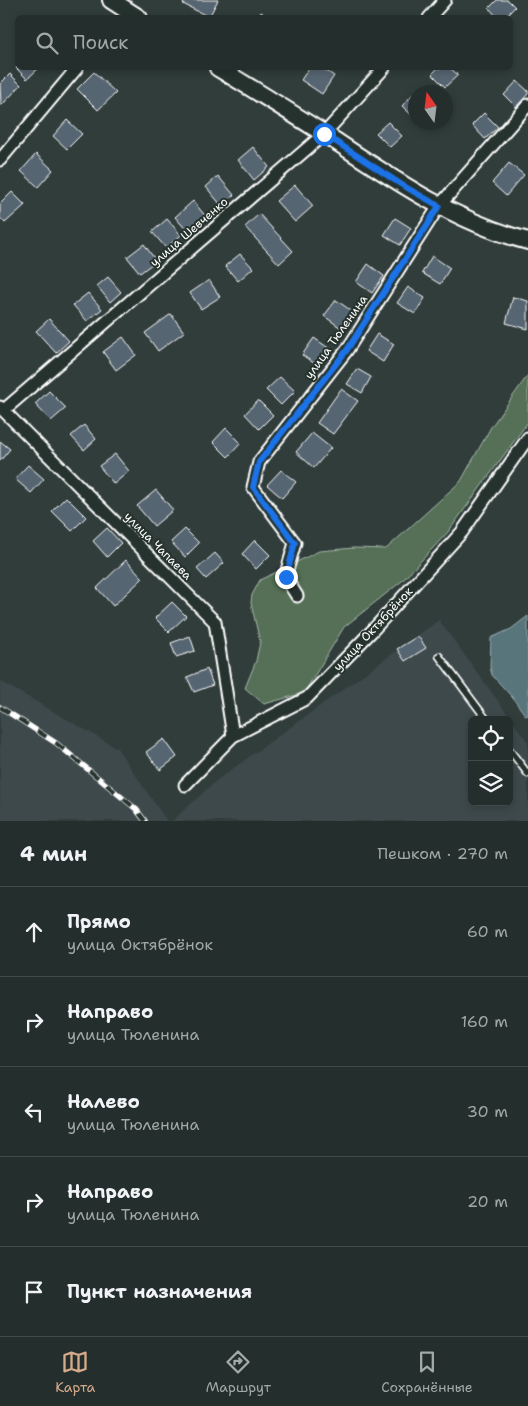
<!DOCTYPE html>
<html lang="ru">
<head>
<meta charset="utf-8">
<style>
  :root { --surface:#242e2c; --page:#303a38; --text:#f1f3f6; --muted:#a3a8a9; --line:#414a48; --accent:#d6ab8b }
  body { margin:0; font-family:"Shantell Sans",sans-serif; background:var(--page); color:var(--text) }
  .controls { position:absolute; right:15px; bottom:15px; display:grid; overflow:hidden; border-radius:8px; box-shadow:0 2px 8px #0003 }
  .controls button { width:45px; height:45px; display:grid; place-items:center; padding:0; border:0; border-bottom:1px solid var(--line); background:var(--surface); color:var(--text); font:25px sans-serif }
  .compass { position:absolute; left:408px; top:85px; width:45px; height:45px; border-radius:50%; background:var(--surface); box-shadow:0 2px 8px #0003; rotate:346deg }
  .stop { position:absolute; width:15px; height:15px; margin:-11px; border:4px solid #1a73e8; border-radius:50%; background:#fff }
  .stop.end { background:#1a73e8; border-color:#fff; box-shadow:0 1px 5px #0008 }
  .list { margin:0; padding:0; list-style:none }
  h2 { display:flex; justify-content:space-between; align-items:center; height:65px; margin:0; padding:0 20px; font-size:21px }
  h2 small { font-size:16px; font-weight:400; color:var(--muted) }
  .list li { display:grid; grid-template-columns:32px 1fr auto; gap:15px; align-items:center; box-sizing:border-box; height:90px; padding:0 20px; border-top:1px solid var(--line) }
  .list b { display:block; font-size:19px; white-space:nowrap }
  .list p { margin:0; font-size:16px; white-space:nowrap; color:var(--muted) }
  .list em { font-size:16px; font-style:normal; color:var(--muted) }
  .icon { flex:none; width:28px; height:28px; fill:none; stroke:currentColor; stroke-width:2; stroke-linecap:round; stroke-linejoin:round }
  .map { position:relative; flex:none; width:528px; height:821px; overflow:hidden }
  .search { position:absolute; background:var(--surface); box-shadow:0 2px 8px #0003; left:15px; right:15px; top:15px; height:55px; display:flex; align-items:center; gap:12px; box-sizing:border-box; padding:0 18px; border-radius:8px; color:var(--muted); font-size:19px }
  .sheet { height:515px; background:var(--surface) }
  nav { display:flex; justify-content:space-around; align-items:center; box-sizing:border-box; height:70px; border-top:1px solid var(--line); background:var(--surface); font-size:14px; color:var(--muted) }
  nav a { display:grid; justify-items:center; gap:2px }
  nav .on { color:var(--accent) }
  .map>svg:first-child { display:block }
  .built { fill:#3c494c; fill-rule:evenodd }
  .green { fill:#547057; stroke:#aab8ab }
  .water { fill:#59747c; stroke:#9bacb0 }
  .building { fill:#576572; stroke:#fff }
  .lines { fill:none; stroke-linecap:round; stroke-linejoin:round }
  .lane-casing { stroke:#fff; stroke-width:9 }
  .street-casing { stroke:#fff; stroke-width:15 }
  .secondary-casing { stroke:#fff; stroke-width:20 }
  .lane { stroke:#26332d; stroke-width:5.5 }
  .street { stroke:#26332d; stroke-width:11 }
  .secondary { stroke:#26332d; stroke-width:16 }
  .rail-casing { stroke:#fff; stroke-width:5.5 }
  .rail { stroke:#26332d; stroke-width:4; stroke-dasharray:11; stroke-linecap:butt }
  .route { stroke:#1a73e8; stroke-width:6 }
  .labels { text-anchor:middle; stroke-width:4; stroke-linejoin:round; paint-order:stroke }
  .street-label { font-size:12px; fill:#fff; stroke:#26332d }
</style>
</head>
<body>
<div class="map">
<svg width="528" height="821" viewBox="0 0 528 821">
  <rect width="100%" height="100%" fill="#303d3b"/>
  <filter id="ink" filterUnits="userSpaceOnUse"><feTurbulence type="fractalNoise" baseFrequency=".02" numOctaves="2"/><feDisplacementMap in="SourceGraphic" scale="10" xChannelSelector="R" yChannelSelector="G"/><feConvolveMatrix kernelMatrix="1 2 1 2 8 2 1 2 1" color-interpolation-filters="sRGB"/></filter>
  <g filter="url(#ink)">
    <path class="built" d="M439 620 528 742V821H172L217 780ZM472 720H509V802H472Z
      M0 681 117 748 167 821H0Z"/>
    <path class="green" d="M528 375V422L448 532 402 581 344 627 304 693 264 704 245 688 256 661 260 642 251 603 252 595 260 580 319 551 354 548 386 549 461 481 491 427Z"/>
    <path class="water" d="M528 616V715L526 716 512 697 492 675 490 667 491 638 511 629Z"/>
    <path class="building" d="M185 0H218L209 17 183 4Z
      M497 0H508L515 7 504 18H498L489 8Z
      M261 12 269 18H258Z
      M18 66V68H39L27 79 16 68Z
      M309 68H322L334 76 322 94 301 80Z
      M438 68H450L458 75 445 87 432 74Z
      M94 72 116 93 98 110 77 89Z
      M10 74 21 85 1 106 0 84Z
      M517 81 528 91V94L516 107 504 95Z
      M414 93 416 95V119L402 106Z
      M484 113 498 127 485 139 472 125Z
      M67 120 82 134 67 149 53 136Z
      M388 122 402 136 390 147 376 133Z
      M253 147 269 167 254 180 238 160Z
      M36 154 53 170 38 187 21 171Z
      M509 163 524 175 506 196 492 183Z
      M218 176 234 195 221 205 206 187Z
      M295 185 313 206 295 222 276 201Z
      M12 192 25 205 5 223 0 218V204Z
      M193 201 207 218 190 234 175 217Z
      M259 214 293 251 279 264 245 227Z
      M395 218 411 228 400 245 384 235Z
      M167 219 181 235 166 248 152 232Z
      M144 244 156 261 140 273 127 257Z
      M240 254 253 268 238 281 225 266Z
      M432 256 450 268 440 284 422 273Z
      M368 264 384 276 372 293 356 282Z
      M108 277 121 292 110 302 97 286Z
      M209 280 220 297 201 309 190 293Z
      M408 287 425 298 415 314 397 303Z
      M88 293 102 309 87 321 73 305Z
      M513 297 528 301V329L506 323Z
      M336 300 353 312 341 328 324 316Z
      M171 314 184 332 158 351 145 333Z
      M49 319 69 341 56 353 36 331Z
      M377 334 394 344 383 362 366 351Z
      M123 337 136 355 116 370 103 352Z
      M314 338 330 349 318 366 302 355Z
      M357 369 371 377 362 393 347 384Z
      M280 377 295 391 281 405 266 390Z
      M341 389 358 401 333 434 317 423Z
      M49 391 66 408 51 421 35 404Z
      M258 400 273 415 259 429 245 414Z
      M84 425 96 439 84 450 71 436Z
      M226 428 241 443 228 457 213 442Z
      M312 433 331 448 314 468 296 452Z
      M0 441 10 449 0 461Z
      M115 454 129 471 114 484 99 466Z
      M28 465 44 479 31 493 15 479Z
      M281 470 296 482 282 498 267 485Z
      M156 490 173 510 154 526 137 506Z
      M66 497 86 517 72 531 52 511Z
      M107 528 121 543 107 557 93 541Z
      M185 529 199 543 185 557 171 542Z
      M255 540 270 555 256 569 242 554Z
      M215 553 224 563 206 579 197 569Z
      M126 560 143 578 113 606 97 588Z
      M172 602 186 616 169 632 155 618Z
      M190 636 195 651 176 657 171 643Z
      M418 636 426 648 405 661 397 649Z
      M207 669 213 685 194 692 187 677Z
      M164 739 177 757 160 770 146 752Z"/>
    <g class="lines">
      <g class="lane-casing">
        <path id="lane" d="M439 656 487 720
          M509 749 528 774"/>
      </g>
      <g class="street-casing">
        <path id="street" d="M429 18 445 0
          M0 160 77 68
          M0 407 215 622 233 736
          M4 410 324 134 384 68
          M297 596 285 577 295 543 253 487 259 462 347 350 439 206 528 105
          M185 785 233 736 307 698 371 632 462 532 528 438"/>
      </g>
      <g class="secondary-casing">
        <path id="secondary" d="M111 0 139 18
          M218 68C258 92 298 117 337 142 397 182 458 223 528 241"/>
      </g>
      <use href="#lane" class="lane"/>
      <use href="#street" class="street"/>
      <use href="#secondary" class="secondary"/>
      <g class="rail-casing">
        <path id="rail" d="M0 707 56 743 136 809 145 821"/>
      </g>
      <use href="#rail" class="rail"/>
    </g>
  </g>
  <g class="lines" filter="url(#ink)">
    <path class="route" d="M286 577 295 543 253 487 259 462 347 350 439 206 402 185 324 134"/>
  </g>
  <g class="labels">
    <g class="street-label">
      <text transform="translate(189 232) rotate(-41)" y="4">улица Шевченко</text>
      <text transform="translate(336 337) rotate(-55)" y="4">улица Тюленина</text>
      <text transform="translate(158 546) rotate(45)" y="4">улица Чапаева</text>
      <text transform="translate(373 629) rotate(-47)" y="4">улица Октябрёнок</text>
    </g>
  </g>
</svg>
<div class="controls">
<button><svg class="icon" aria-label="locate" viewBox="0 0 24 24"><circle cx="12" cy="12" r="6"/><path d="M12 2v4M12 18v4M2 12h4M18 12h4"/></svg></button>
<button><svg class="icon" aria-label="layers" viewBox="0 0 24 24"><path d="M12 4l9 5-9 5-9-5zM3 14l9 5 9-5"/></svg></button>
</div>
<svg class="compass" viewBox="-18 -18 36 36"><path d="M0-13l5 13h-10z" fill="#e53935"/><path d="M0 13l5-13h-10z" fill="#a3a8a9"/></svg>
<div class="stop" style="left:324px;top:134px"></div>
<div class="stop end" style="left:286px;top:577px"></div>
<div class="search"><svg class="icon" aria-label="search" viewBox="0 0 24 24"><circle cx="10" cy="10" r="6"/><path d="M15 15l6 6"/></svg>Поиск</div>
</div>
<section class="sheet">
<h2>4 мин<small>Пешком · 270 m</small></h2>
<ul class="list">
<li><svg class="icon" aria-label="ahead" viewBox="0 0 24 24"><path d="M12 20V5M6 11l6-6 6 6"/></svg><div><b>Прямо</b><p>улица Октябрёнок</p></div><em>60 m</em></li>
<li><svg class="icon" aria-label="right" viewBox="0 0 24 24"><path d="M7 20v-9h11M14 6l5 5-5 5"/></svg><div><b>Направо</b><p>улица Тюленина</p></div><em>160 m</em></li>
<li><svg class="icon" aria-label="left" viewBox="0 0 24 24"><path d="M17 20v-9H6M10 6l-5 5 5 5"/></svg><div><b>Налево</b><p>улица Тюленина</p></div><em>30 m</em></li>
<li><svg class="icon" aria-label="right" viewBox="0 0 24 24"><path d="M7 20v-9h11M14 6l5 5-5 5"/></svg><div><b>Направо</b><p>улица Тюленина</p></div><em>20 m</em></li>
<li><svg class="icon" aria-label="arrive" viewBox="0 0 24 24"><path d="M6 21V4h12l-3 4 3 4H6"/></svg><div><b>Пункт назначения</b></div></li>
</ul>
</section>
<nav>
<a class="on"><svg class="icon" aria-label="map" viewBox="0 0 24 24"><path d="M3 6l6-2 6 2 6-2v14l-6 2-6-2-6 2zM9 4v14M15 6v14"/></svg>Карта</a>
<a><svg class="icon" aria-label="directions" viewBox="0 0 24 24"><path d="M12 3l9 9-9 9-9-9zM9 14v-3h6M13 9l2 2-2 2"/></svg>Маршрут</a>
<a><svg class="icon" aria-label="saved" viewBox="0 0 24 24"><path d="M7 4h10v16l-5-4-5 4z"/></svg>Сохранённые</a>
</nav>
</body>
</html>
